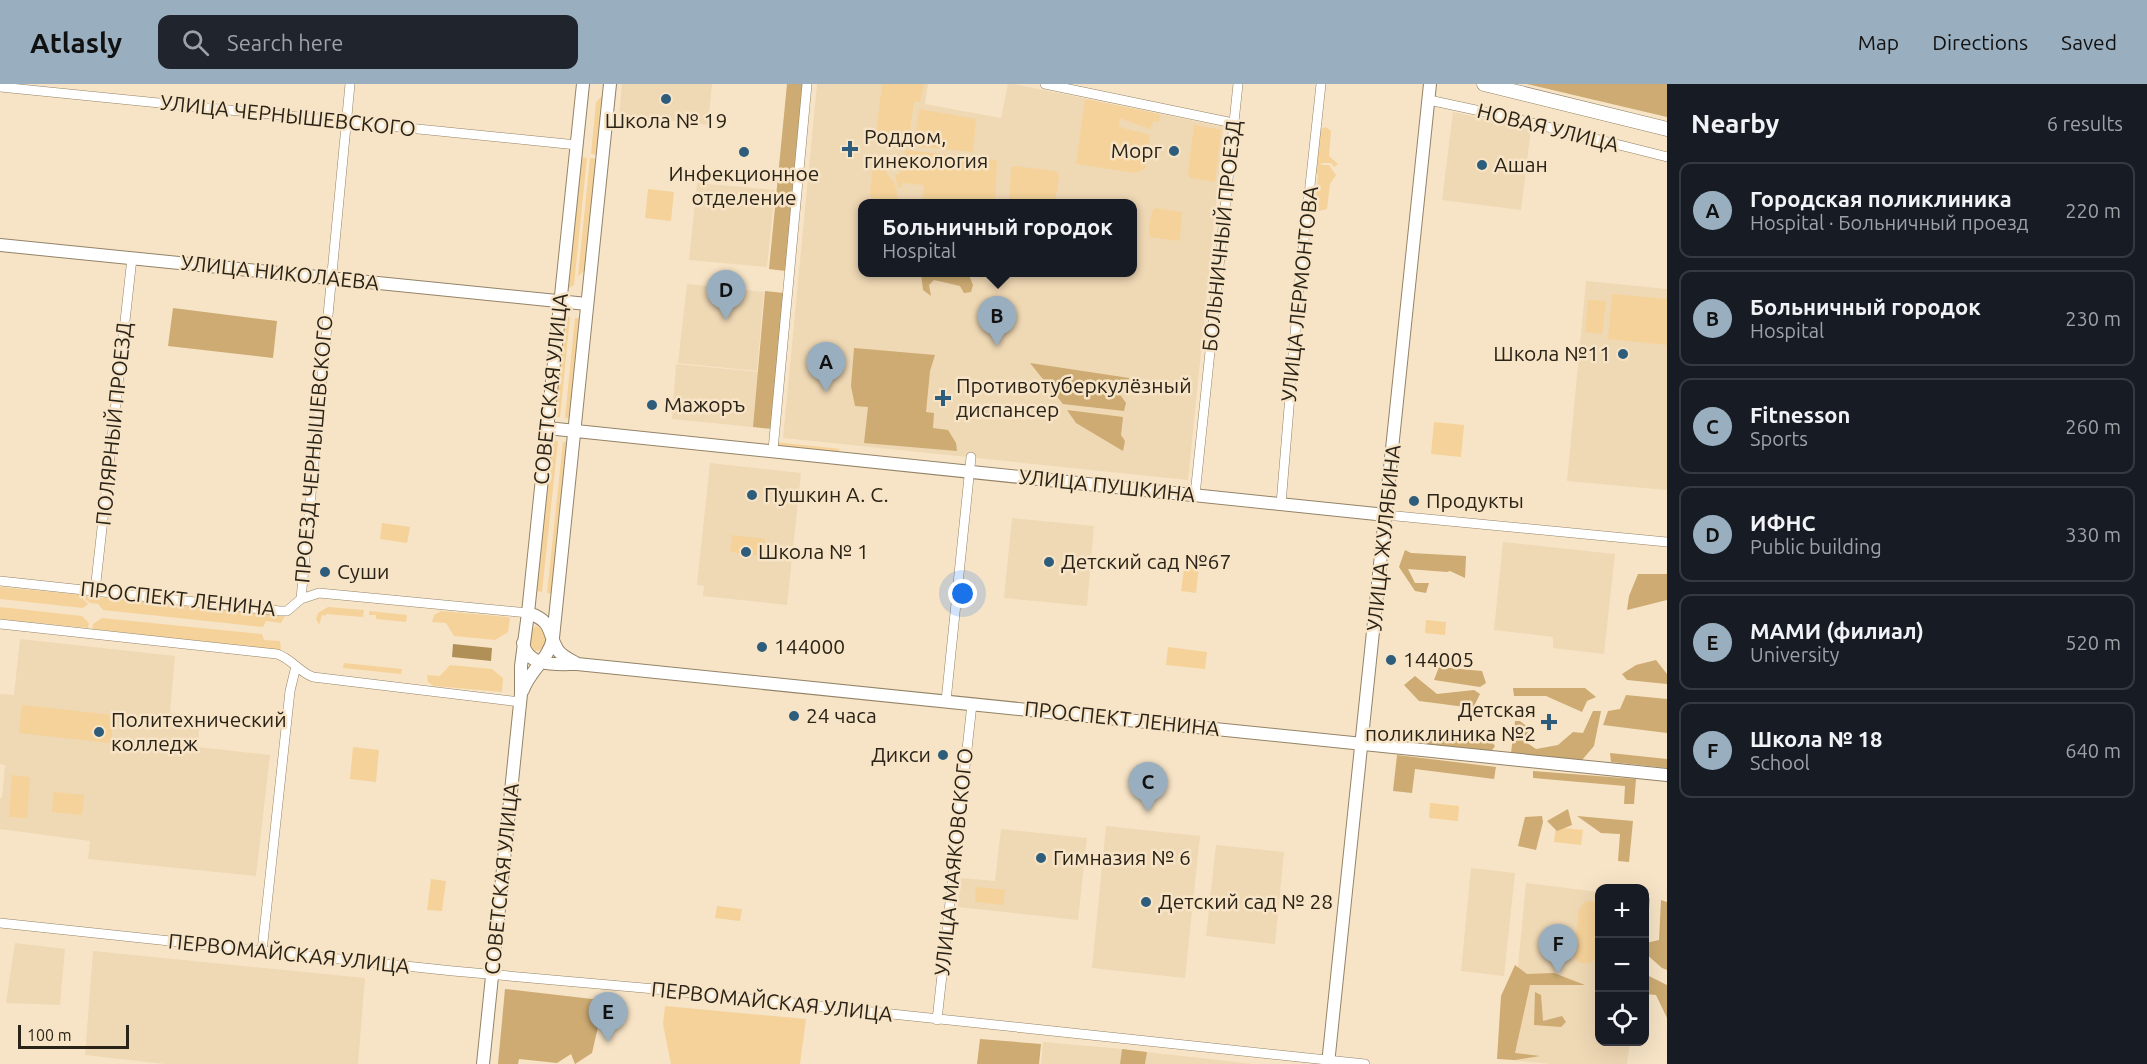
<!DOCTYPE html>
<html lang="en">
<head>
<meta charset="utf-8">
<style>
  :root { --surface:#171b24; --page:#20242c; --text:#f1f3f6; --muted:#9ea1a6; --line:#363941; --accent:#99afbf }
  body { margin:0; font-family:Ubuntu,sans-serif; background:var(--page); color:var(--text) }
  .controls { position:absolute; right:18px; bottom:18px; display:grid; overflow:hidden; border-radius:12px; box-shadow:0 6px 24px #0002 }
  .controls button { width:54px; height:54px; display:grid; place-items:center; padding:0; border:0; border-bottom:2px solid var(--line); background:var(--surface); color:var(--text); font:30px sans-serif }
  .scale { position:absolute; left:18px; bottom:15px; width:111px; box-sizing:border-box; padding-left:6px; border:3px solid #2a2318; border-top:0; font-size:16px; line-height:21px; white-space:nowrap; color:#2a2318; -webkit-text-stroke:4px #f7e4c6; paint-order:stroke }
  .you { position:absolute; left:963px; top:510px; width:21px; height:21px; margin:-15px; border:4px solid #fff; border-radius:50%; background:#1a73e8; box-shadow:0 0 0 9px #1a73e833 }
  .badge { display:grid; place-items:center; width:39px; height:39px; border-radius:50%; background:var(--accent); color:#111; font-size:20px; font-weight:700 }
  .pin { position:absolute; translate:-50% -50px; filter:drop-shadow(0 2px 3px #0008) }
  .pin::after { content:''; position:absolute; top:32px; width:21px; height:18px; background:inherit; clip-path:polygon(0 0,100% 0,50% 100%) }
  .popup { position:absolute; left:858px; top:115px; width:279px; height:78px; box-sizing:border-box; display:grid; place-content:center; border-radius:12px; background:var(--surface); filter:drop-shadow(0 2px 4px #0005); font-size:20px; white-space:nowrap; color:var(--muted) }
  .popup b { font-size:22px; color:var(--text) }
  .popup::after { content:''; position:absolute; left:50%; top:100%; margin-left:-12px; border:12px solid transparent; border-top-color:var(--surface) }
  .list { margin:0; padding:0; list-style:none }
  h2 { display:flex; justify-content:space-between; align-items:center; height:78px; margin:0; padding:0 24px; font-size:26px }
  h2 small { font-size:20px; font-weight:400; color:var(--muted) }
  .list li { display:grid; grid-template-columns:39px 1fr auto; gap:18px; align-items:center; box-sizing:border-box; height:96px; margin:0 12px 12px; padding:0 12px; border:2px solid var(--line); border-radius:12px }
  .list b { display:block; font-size:22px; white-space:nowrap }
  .list p { margin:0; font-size:20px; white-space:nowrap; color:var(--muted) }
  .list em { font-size:20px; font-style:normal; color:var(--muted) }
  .icon { flex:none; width:33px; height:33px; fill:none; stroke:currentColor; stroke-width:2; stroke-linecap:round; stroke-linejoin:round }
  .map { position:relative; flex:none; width:1667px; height:980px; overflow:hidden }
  header { display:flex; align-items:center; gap:36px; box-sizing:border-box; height:84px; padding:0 30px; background:var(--accent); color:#111 }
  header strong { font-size:28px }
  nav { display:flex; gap:33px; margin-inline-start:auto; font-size:21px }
  .search { width:420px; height:54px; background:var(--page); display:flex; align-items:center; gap:15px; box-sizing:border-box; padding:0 21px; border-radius:12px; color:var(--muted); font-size:22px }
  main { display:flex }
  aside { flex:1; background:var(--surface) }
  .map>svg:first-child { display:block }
  .built { fill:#efd8b4; fill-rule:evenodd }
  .green { fill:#f5d299 }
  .forest { fill:#cdab72 }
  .water { fill:#b19057 }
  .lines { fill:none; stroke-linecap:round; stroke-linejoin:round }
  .minor-casing { stroke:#938367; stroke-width:10 }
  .major-casing { stroke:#938367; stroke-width:14 }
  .highway-casing { stroke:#938367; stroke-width:15 }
  .minor { stroke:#fff; stroke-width:9 }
  .major { stroke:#fff; stroke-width:12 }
  .highway { stroke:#fff; stroke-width:14 }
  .poi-dot { fill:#2e5c7b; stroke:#f7e4c6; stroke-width:2 }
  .labels { text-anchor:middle; stroke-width:5; stroke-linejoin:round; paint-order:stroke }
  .street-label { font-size:21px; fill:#2a2318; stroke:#f7e4c6 }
  .poi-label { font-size:21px; fill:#2a2318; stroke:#f7e4c6; text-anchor:start }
</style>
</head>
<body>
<header>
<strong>Atlasly</strong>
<div class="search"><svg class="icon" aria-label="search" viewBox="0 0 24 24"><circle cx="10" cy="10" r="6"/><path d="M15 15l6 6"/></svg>Search here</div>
<nav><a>Map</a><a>Directions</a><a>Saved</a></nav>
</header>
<main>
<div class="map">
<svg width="1667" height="980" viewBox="0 0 1667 980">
  <rect width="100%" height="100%" fill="#f7e4c6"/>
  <path class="built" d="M622 0H712L708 41 619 31Z
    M817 0H928L925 20 1001 34 1008 0H1013L1224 43 1188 396 783 354ZM862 119H1132V188H862Z
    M1453 28 1531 45 1521 126 1442 116Z
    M697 99 775 106 767 183 689 176Z
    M1586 197 1667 205V406L1567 397Z
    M687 200 764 208 757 287 678 279Z
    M676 280 758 288 753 343 672 335Z
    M710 379 801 389 787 521 703 512 704 502 697 501Z
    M1012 434 1094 442 1087 522 1004 514Z
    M1503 458 1615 470 1604 570 1553 564V553L1494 546Z
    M20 555 175 572 170 629 200 632 198 663 270 671 256 792 88 775 90 757 0 745V714H2L5 681 0 680V610L14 611Z
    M1106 742 1200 752 1185 894 1092 884Z
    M1001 745 1087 754 1078 836 958 823 961 794 995 797Z
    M1216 761 1284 768 1275 860 1206 852Z
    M1471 784 1515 789 1504 892 1461 887Z
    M1526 799 1599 808 1600 958H1630L1627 980H1551L1509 976Z
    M15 859 65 865 60 921 6 919Z
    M93 867 365 894 358 980H165L85 971Z
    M1043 958 1122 965 1120 980H1041Z
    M1147 968 1236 978 1252 980H1145Z"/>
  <path class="green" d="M882 0H924L920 18H914L909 53 876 49Z
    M604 10 598 71 591 70 596 18Z
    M1085 15 1160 30 1159 38 1154 37 1150 45 1119 34V43L1150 51 1146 84 1135 89 1076 80Z
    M919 25 976 35 973 68 914 62Z
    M1194 41 1221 46 1215 98 1190 94 1188 88Z
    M1326 43 1331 47 1329 72 1338 80 1334 83 1331 79H1323L1320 81H1329L1336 91 1330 100 1327 125 1319 127 1315 123 1318 90 1314 89 1321 45Z
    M905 66 997 76 995 119H922L924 101 902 99V104L898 103 895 91 899 90 902 84Z
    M579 73 587 74 574 201 569 204H566Z
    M590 74 597 75 587 185 578 192Z
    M873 77 884 78 887 91C896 97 898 108 897 117L875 115 870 112Z
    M1013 82 1056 87 1059 92 1055 119H1009L1011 85Z
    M648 105 674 108 671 137 645 134Z
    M1155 124 1182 128 1180 154 1178 157 1150 153 1149 143 1152 127Z
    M1612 210 1667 215V261L1608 255Z
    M1588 216 1606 217 1602 250 1585 248Z
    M563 232 570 233 560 333H553Z
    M575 234H582L572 335 565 334Z
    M1434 338 1464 341 1461 373 1431 370Z
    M551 356 558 357 542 508 535 507Z
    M563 358H570L554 510 547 509Z
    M775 358 840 365 838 368 777 362Z
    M382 439 410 443 407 459 380 455Z
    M732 451 765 455 763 472 730 468Z
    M1186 470 1200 472 1196 509 1181 507Z
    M0 503 83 511V515L88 520 83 524 0 515Z
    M86 512 285 532 281 539 266 537 263 543 103 526 98 520 90 519 85 515Z
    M0 523 82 532 89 539 88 544 0 535Z
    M328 523 364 526 363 533 326 530 325 532 322 531 319 541 316 535 318 529Z
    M369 527 407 531 406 538 376 535V531H369Z
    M441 527 507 533 510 534 508 548 495 556 454 552 446 539 432 538 434 531Z
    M102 534 262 550 264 556 280 557 281 566 92 545 93 540Z
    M1426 536 1446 538 1445 551 1425 549Z
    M536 542 543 544C549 554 546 570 532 566L529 558 530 547Z
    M1168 563 1207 568 1205 585 1166 581Z
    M344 579 402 585 401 590 343 584Z
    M450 581 492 585 503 594 502 608 434 602 428 598 427 591 440 592Z
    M22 621 114 631 111 659 19 649Z
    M353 663 379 666 376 698 350 695Z
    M12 691 30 693 27 734 9 733Z
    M54 708 84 711 82 731 52 728Z
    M1430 719 1459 722 1458 737 1429 734Z
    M1556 743 1583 746 1581 761 1554 758Z
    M431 795 446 797 442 827 427 826Z
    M976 803 1005 806 1003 821 975 818Z
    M1587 817 1596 818 1599 823C1600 838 1605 892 1577 877L1574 870 1579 826 1581 822Z
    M717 822 742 825 740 837 715 834Z
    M665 922 806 935 800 980H671L663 940Z"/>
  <path class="forest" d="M787 0H804L786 187 769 185Z
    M1527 0H1667V33Z
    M921 189H968L973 201 971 208 964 209 960 202 934 196 929 201 931 212 923 206Z
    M765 207 784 209 772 345 753 343Z
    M173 224 277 237 273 274 168 262Z
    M854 264 935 271 930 287 926 328 934 329 933 344 948 346 956 359 957 367 864 359 868 323 855 322 851 302Z
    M1030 279 1129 294V297L1124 298 1111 296 1109 300 1112 306 1118 308 1126 319 1124 327 1063 320Z
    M1067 326 1123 333 1121 351 1125 357 1123 367 1076 339Z
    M1405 466 1411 469 1466 472 1465 494 1450 487 1447 488 1408 485 1415 499H1429L1426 509 1415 507 1399 483Z
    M1638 490H1667V516L1627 526 1629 512Z
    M1656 576 1667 590V600L1627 596 1622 590 1636 581Z
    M1439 583 1482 587 1486 599 1480 603 1434 596Z
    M1415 592 1437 610 1474 606 1480 610 1473 624 1419 617 1404 601Z
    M1513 604H1585L1596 613 1587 617 1582 628 1546 612H1514Z
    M1626 611 1667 615V649L1603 641 1608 627 1620 625Z
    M1593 627H1601L1594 662 1582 676 1511 669 1515 637H1520L1530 645 1523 656 1536 665 1558 661 1573 648 1583 649Z
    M1431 647 1492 658 1495 662 1490 669 1426 661Z
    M1610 669 1667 675V684L1611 678Z
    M1397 671 1496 683 1494 695 1415 685 1412 709 1393 707Z
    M1533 687 1636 695 1634 720H1624L1625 702 1533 694Z
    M1568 725 1572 741 1557 747 1547 737Z
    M1542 732 1543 738 1536 766 1518 762 1525 733Z
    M1577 732 1633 737 1629 778 1618 777 1620 750 1601 749Z
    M1647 810 1650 815 1646 859 1659 856 1661 816 1667 818V886L1662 884 1645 869Z
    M1515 881 1527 890 1554 889 1585 901H1530L1515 969 1540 972 1515 976 1497 975 1501 912Z
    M1645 890 1667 901V934L1656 911 1645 910Z
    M505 905 601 916 608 922 600 921 598 943 592 969 575 980 571 970 557 979 519 975 518 980H498Z
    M1535 908 1541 911 1543 937 1562 932 1566 938 1561 943 1534 941Z
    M980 955 1041 960 1039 980H977Z
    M1122 965 1147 968 1145 980H1120Z"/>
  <path class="water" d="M453 560 492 564 491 577 452 573Z"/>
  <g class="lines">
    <g class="minor-casing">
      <path id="minor" d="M1045 0 1233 39
        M0 3 577 61
        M1429 16 1508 33 1667 73
        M773 366 807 0
        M1195 411 1238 0
        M1281 420 1299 203 1321 0
        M1386 431 1667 458
        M0 497 280 527H287L301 515 319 509 528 529
        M95 507 132 174
        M301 515 350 0
        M0 540 277 570C292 575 299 588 313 593L520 618
        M946 617 971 373
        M0 839 453 887 655 905 1365 980
        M262 867 290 607 296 582
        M937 936 972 620"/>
    </g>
    <g class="major-casing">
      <path id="major" d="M0 161 587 220
        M547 344 1386 431
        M528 529C553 537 547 547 557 565 561 572 570 576 576 579
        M523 559C527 584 558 580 577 580L1667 691
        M523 606C530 586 549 575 553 554L610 0
        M483 980 521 610V582L528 529 583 0
        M1328 980 1430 0"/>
    </g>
    <g class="highway-casing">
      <path id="highway" d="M1484 0 1667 45"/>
    </g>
    <use href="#minor" class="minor"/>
    <use href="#major" class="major"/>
    <use href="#highway" class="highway"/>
  </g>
  <g class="poi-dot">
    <circle cx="666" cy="15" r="6"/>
    <path d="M847 56h6v6h6v6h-6v6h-6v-6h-6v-6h6z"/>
    <circle cx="1174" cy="67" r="6"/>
    <circle cx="744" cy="68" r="6"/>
    <circle cx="1482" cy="81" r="6"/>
    <circle cx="1623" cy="270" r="6"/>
    <path d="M940 305h6v6h6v6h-6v6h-6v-6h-6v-6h6z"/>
    <circle cx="652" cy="321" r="6"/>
    <circle cx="752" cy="411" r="6"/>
    <circle cx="1414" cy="417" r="6"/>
    <circle cx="746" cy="468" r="6"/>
    <circle cx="1049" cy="478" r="6"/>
    <circle cx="325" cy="488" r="6"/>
    <circle cx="762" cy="563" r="6"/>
    <circle cx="1391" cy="576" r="6"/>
    <circle cx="794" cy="632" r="6"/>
    <path d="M1546 629h6v6h6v6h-6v6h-6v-6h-6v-6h6z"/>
    <circle cx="99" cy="648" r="6"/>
    <circle cx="943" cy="671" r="6"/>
    <circle cx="1041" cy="774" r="6"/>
    <circle cx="1146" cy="818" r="6"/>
  </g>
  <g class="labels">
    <g class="street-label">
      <text transform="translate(288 32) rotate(6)" y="7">УЛИЦА ЧЕРНЫШЕВСКОГО</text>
      <text transform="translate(1548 44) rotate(14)" y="7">НОВАЯ УЛИЦА</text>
      <text transform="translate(1222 152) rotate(-84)" y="7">БОЛЬНИЧНЫЙ ПРОЕЗД</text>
      <text transform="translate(280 189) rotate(6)" y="7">УЛИЦА НИКОЛАЕВА</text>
      <text transform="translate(1300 210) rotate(-84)" y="7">УЛИЦА ЛЕРМОНТОВА</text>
      <text transform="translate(551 305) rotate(-84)" y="7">СОВЕТСКАЯ УЛИЦА</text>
      <text transform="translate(114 340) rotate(-84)" y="7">ПОЛЯРНЫЙ ПРОЕЗД</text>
      <text transform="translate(314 365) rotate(-85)" y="7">ПРОЕЗД ЧЕРНЫШЕВСКОГО</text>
      <text transform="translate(1107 402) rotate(6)" y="7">УЛИЦА ПУШКИНА</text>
      <text transform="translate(1384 454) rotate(-84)" y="7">УЛИЦА ЖУЛЯБИНА</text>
      <text transform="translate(178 515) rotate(6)" y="7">ПРОСПЕКТ ЛЕНИНА</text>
      <text transform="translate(1122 635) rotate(6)" y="7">ПРОСПЕКТ ЛЕНИНА</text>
      <text transform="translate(954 778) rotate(-84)" y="7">УЛИЦА МАЯКОВСКОГО</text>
      <text transform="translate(502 795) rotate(-84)" y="7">СОВЕТСКАЯ УЛИЦА</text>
      <text transform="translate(289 870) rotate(6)" y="7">ПЕРВОМАЙСКАЯ УЛИЦА</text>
      <text transform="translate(772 918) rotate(6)" y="7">ПЕРВОМАЙСКАЯ УЛИЦА</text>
    </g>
    <g class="poi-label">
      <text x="666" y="44" text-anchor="middle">Школа № 19</text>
      <text x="864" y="60">Роддом,<tspan x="864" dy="24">гинекология</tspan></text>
      <text x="1162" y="74" text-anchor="end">Морг</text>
      <text x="1494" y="88">Ашан</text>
      <text x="744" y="97" text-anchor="middle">Инфекционное<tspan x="744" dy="24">отделение</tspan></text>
      <text x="1611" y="277" text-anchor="end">Школа №11</text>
      <text x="956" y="309">Противотуберкулёзный<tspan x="956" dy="24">диспансер</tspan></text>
      <text x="664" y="328">Мажоръ</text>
      <text x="764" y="418">Пушкин А. С.</text>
      <text x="1426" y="424">Продукты</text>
      <text x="758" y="475">Школа № 1</text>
      <text x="1061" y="485">Детский сад №67</text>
      <text x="337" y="495">Суши</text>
      <text x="774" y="570">144000</text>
      <text x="1403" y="583">144005</text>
      <text x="1536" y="633" text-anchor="end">Детская<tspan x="1536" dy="24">поликлиника №2</tspan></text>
      <text x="806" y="639">24 часа</text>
      <text x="111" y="643">Политехнический<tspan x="111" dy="24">колледж</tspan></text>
      <text x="931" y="678" text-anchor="end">Дикси</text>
      <text x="1053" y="781">Гимназия № 6</text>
      <text x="1158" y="825">Детский сад № 28</text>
    </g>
  </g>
</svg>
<div class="controls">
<button>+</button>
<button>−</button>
<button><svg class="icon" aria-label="locate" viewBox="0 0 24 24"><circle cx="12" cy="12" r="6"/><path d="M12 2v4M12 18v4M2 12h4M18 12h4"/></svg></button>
</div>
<div class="scale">100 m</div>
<div class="you"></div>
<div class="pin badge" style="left:826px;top:308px">A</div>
<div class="pin badge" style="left:997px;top:262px">B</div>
<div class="popup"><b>Больничный городок</b>Hospital</div>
<div class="pin badge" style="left:1148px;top:728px">C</div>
<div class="pin badge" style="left:726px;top:236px">D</div>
<div class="pin badge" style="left:608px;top:958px">E</div>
<div class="pin badge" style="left:1558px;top:890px">F</div>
</div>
<aside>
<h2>Nearby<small>6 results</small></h2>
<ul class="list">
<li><span class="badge">A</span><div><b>Городская поликлиника</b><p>Hospital · Больничный проезд</p></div><em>220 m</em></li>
<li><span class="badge">B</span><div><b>Больничный городок</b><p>Hospital</p></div><em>230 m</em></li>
<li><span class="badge">C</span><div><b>Fitnesson</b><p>Sports</p></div><em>260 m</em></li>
<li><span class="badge">D</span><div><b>ИФНС</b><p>Public building</p></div><em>330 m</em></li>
<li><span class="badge">E</span><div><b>МАМИ (филиал)</b><p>University</p></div><em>520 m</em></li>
<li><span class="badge">F</span><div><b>Школа № 18</b><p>School</p></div><em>640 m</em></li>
</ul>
</aside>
</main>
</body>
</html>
